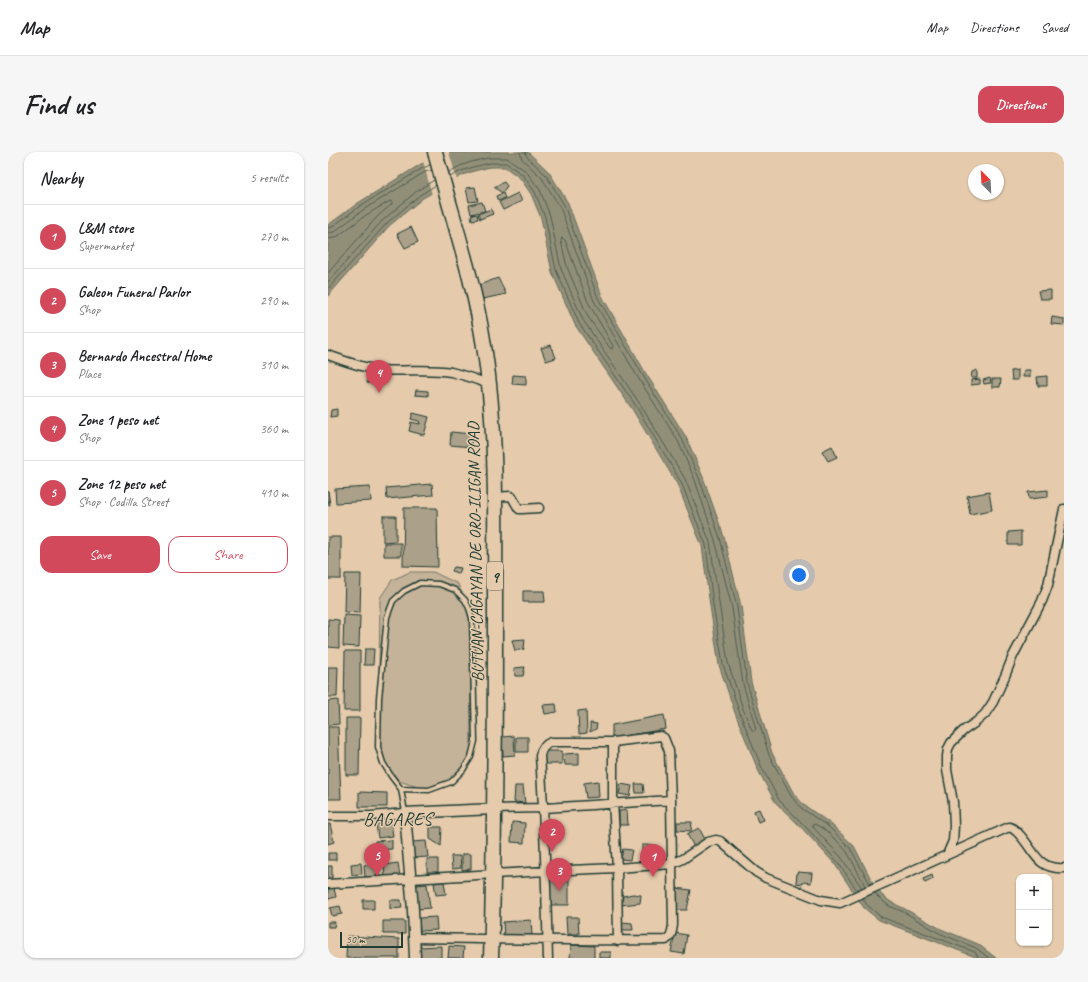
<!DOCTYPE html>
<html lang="en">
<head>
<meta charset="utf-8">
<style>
  :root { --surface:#fff; --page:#f6f6f6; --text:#202124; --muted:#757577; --line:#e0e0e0; --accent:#d1495b }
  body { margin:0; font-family:Caveat,sans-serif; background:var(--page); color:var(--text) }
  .controls { position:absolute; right:12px; bottom:12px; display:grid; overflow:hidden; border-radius:8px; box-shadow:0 1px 3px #0004 }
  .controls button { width:36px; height:36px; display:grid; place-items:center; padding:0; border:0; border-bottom:1px solid var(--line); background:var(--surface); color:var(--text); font:20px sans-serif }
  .compass { position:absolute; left:640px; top:12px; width:36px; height:36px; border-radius:50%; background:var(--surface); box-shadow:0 1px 3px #0004; rotate:336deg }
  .scale { position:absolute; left:12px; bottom:10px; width:63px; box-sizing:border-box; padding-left:4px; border:2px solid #1f3d34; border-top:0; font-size:11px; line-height:14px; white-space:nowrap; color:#1f3d34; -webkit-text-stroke:3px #e5caac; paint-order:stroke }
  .you { position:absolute; left:471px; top:423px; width:14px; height:14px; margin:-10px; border:3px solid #fff; border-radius:50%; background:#1a73e8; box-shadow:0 0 0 6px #1a73e833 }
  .badge { display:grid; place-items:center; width:26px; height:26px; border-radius:50%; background:var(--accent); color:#fff; font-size:13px; font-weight:700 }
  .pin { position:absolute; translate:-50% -33px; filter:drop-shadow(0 1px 2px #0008) }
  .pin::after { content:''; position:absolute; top:21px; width:14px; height:12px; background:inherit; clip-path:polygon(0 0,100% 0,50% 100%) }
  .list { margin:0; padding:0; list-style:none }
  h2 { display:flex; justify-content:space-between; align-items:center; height:52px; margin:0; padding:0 16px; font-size:17px }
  h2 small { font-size:13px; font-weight:400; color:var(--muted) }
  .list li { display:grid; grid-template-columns:26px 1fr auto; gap:12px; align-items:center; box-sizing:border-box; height:64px; padding:0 16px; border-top:1px solid var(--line) }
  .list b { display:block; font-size:15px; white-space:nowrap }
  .list p { margin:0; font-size:13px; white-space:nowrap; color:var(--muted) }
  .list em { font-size:13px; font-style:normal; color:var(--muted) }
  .actions { display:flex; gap:8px; padding:12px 16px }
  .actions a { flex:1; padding:9px 0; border:1px solid var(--accent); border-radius:12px; text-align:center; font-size:14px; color:var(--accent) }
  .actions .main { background:var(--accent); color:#fff }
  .map { position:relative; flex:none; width:736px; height:806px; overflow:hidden; border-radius:12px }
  header { display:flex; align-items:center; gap:24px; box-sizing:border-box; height:56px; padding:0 20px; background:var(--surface); border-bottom:1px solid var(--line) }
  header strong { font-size:19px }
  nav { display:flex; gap:22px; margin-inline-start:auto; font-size:14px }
  .intro { display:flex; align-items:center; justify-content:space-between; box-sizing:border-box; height:96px; padding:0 24px }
  h1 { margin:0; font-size:28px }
  .button { padding:10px 18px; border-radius:12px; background:var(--accent); color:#fff; font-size:14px; font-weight:700 }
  main { display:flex; gap:24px; padding:0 24px }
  aside { flex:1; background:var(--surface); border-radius:12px; box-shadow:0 1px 3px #0004 }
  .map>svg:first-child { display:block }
  .green { fill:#c4b299; stroke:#727866 }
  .water { fill:#928f79; stroke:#646e5d }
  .pier { fill:#e5caac }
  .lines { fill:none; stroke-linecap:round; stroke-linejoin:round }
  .shore { stroke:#4d5e50; stroke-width:1 }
  .building { fill:#aba089; stroke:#1f3d34 }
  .service-casing { stroke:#1f3d34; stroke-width:7 }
  .minor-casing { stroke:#1f3d34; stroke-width:11 }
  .tertiary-casing { stroke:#1f3d34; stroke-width:13 }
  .trunk-casing { stroke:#1f3d34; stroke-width:17 }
  .service { stroke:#e5caac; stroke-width:4 }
  .minor { stroke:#e5caac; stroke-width:8 }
  .tertiary { stroke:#e5caac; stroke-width:10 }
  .trunk { stroke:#e5caac; stroke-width:14 }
  .labels { text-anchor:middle; stroke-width:3; stroke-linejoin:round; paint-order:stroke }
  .shield { fill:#e5caac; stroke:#5a6758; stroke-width:1 }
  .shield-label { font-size:16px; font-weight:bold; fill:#1f3d34 }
  .street-label { font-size:17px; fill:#1f3d34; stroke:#e5caac }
  .neighbourhood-label { font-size:18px; letter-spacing:1px; fill:#1f3d34; stroke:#e5caac }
</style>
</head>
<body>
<header>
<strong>Map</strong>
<nav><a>Map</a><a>Directions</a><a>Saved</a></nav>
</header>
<div class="intro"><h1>Find us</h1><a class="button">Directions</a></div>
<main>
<aside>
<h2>Nearby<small>5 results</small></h2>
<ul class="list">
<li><span class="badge">1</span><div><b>L&amp;M store</b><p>Supermarket</p></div><em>270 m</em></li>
<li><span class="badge">2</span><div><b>Galeon Funeral Parlor</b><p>Shop</p></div><em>290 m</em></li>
<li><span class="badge">3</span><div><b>Bernardo Ancestral Home</b><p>Place</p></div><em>310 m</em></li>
<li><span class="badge">4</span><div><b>Zone 1 peso net</b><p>Shop</p></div><em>360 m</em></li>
<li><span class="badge">5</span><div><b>Zone 12 peso net</b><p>Shop · Codilla Street</p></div><em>410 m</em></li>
</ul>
<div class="actions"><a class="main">Save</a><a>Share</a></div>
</aside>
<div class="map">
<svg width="736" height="806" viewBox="0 0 736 806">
  <rect width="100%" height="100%" fill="#e5caac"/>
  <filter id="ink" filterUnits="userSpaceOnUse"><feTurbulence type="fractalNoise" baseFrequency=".025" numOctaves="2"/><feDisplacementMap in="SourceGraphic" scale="8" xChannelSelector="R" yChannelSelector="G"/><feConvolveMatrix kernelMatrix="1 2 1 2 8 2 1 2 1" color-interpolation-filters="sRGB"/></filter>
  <g filter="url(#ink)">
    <path class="green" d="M82 420H105L130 432 142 464 143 597 131 626 96 637 71 629 50 601 52 446 64 428Z"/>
    <path class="water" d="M123 0H200L221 20 240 51 274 144 317 220 358 285 375 325 396 385 413 454 423 530 444 601 466 642 476 653 503 672 526 694 544 729 553 742 556 745 563 750 577 757 613 777 650 792 668 806H647L645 804 551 768 536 756 506 711 471 673 447 650 430 618 407 561 391 513 382 454 374 394 349 332 304 257 247 173 224 120 213 66 203 42 192 26 177 15H162L146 19 135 23 95 46 61 74 0 144V73L30 51 93 12Z"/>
    <path class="pier" d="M118 0H121L129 28 104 43 95 9Z"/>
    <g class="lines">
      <path class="shore" d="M197 0 199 5 218 23 236 53 270 146 314 222 354 287 371 326 392 386 409 455 419 531 441 603 463 644 473 656 501 675 522 696 542 732
        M121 20 132 14 143 10 160 6H179L182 8 198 19 212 38 222 64 233 117 255 168 312 252 357 327 382 390 400 511 415 557 424 578 426 579 428 577 415 532 404 456 387 388 367 328 350 289 309 224 266 149 232 55 214 26 194 7 192 0
        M122 25 133 19 145 15 162 11H178L195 23 207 40 217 65 228 118 251 171 308 254 353 330 378 393 385 453 395 512 411 559 434 616 451 648 474 671 509 709 529 738
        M0 76 4 75 32 54 95 16 102 13
        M0 81 6 80 35 58 97 20 104 18
        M234 86 237 88 260 150 285 194 284 197 282 196 260 165 239 115 233 89Z
        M0 87 6 86 10 84 38 63 62 49 64 50V52L50 64 0 121
        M0 130 55 68 89 39 106 28
        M0 137 59 71 92 43 108 33
        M534 736 513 705 485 675V672C494 673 514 693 519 700 526 711 531 723 537 734
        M547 741 550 745 561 754 576 760 611 781 648 796 661 806
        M535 746 539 753 553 765 647 800 649 803 650 806"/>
    </g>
    <path class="building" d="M176 30 179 34 174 41 166 35Z
      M147 35 150 49 141 50 138 36Z
      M175 41 177 46 170 49 168 44Z
      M190 41 194 49 175 58 171 50Z
      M154 50 157 59 143 62 141 53Z
      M163 57 165 62 152 67 150 62Z
      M149 62 150 67 144 68 143 63Z
      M83 75 90 90 77 96 69 82Z
      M170 126 178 142 155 147 151 133Z
      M723 138V147H712L710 139Z
      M724 165 736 167V173L723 172Z
      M223 193 228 206 218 209 213 196Z
      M649 218V226H643L644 220Z
      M690 218V228H684L683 219Z
      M696 218H702V225H695Z
      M40 221 55 222 54 232 39 231Z
      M185 223 198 224V233L184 232Z
      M719 224V234H710L709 225Z
      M662 226 663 231 656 232 655 228Z
      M652 227V232L643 233V228Z
      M664 227H673L672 235H664Z
      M88 238 100 239V244L87 243Z
      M9 257V264L2 265 3 258Z
      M85 261 101 265 96 283 81 279 83 270 92 272 91 269 83 267Z
      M123 280 144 282 143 295 122 293Z
      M504 294 509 305 500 309 494 299Z
      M104 332 105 343 59 347 58 336Z
      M42 335 43 349 8 351 7 337Z
      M720 338V345L701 347 700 340Z
      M0 339 2 353H0Z
      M661 340 664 358 642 362 639 344Z
      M76 356H109L110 415 75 414Z
      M55 364H68V389L55 390Z
      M693 379V393H680V380Z
      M0 385H13V427H0Z
      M56 391H73V404H56Z
      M126 415 133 416 131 422 124 419Z
      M17 422H33L32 461 16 460Z
      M195 439H216L217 450H195Z
      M16 463 32 464 31 495 15 494Z
      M0 467 11 468V496L0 495Z
      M197 487 196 497 187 499 184 488Z
      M37 497H46L45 513H36Z
      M17 499H32V559H16Z
      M0 515H10L9 545H0Z
      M197 515 195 524H187L186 516Z
      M10 548 11 572 0 573V549Z
      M228 552 229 560 217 562 215 553Z
      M258 558 259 581 251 582 250 559Z
      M336 563 338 577 284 586V573Z
      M18 566H32L31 623H18Z
      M262 571 269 572 268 577 262 580Z
      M0 575H10L13 647H0Z
      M186 584 187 603 175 604 174 585Z
      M188 585H200V600H188Z
      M216 599H234V612H216Z
      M251 601V613H237L236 602Z
      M270 629 271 645 258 646 256 631Z
      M293 632 304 634 302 644 291 642Z
      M307 632H315L316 641H308Z
      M187 634H195L197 651 186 650Z
      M31 640 59 641V655H31Z
      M431 657 436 668 430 670 426 659Z
      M299 658 300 673H291V659Z
      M63 670 65 684 50 686 48 672Z
      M184 670 197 671 196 691 183 690Z
      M349 670H364L363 679 349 678Z
      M0 672H2L6 690 0 692Z
      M102 675H114L113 694 102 687Z
      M371 676 378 689 366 695 359 682Z
      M64 688V697L48 698 47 689Z
      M98 689 100 705 85 706 83 690Z
      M314 693H326V706H314Z
      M295 697 304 698 302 708 293 707Z
      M0 701H8V708H0Z
      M134 702H143V717L134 718Z
      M123 704H132L133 716 124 717Z
      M99 707H110V720H99Z
      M33 711 34 722 24 723 23 712Z
      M70 711 72 724 57 725 56 713Z
      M50 712V724L37 725 36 713Z
      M0 714H4V726H0Z
      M469 720 484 721 483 731 476 730 475 732 468 731Z
      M241 723V753H223L221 724Z
      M604 723 605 727 597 731 595 727Z
      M116 730 118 742 108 743 106 731Z
      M99 732 102 756 90 757 88 733Z
      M0 736H6L8 745 0 747Z
      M348 736 363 738 359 758H348Z
      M305 742 313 743 312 751 293 753 295 744Z
      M35 748H46V757H35Z
      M62 748H73L74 756 62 757Z
      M12 754 14 762 4 764 2 756Z
      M108 765 109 778 92 779 91 766Z
      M238 765H250L251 782H239Z
      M203 768 204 783 176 785 175 770Z
      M55 769H77V782H55Z
      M0 770H7L6 775H0Z
      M294 770 304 771 305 778H293Z
      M347 781 359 783 356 802 343 800Z
      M19 784 71 787V806H18Z
      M243 793 266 794V806H242Z
      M113 794V806H90V795Z
      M121 794 136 795 135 806H120Z
      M271 800H283V806H271Z"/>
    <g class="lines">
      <g class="service-casing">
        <path id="service" d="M73 637 101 638 123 630 135 618 143 605 147 589 144 466 141 456 137 448 127 438 111 432 92 431 76 439 65 449 59 465 51 546 50 595 55 611 63 624 73 637 77 660"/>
      </g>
      <g class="minor-casing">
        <path id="minor" d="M0 203C17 209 34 216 53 218 76 220 100 216 123 220 136 223 149 228 161 232
          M167 345 182 344 184 345 191 357H194L211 356
          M285 590V651L289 716 290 789
          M166 657 216 656 343 648
          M0 664H43L77 661
          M619 703 681 675C686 676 688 679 691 682 707 699 709 718 736 716
          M0 732 218 719 289 716 344 712 355 707 380 690 388 688 392 689 428 720 438 726 493 748 512 751 619 703 625 689 626 674 625 650 619 618V604L620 597 623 591 635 579 648 570 657 562 665 550 677 524 685 504 714 449 720 433 736 357
          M87 786C171 787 255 789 338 788 344 784 344 779 345 773L343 648 341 599 336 586 333 584 285 590H223C216 593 213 597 212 604 217 671 218 739 220 806"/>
      </g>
      <g class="tertiary-casing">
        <path id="tertiary" d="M87 806 85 758 77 661 166 657"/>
      </g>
      <g class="trunk-casing">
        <path id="trunk" d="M107 0C124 65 146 128 156 194 170 283 167 373 167 463 167 577 167 692 163 806"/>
      </g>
      <use href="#service" class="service"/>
      <use href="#minor" class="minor"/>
      <use href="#tertiary" class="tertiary"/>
      <use href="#trunk" class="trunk"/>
    </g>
  </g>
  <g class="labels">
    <rect class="shield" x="159" y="410" width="16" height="28" rx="3"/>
    <g class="shield-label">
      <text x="167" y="430">9</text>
    </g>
    <g class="street-label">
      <text transform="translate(147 400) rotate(-91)" y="6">BUTUAN-CAGAYAN DE ORO-ILIGAN ROAD</text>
    </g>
    <g class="neighbourhood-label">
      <text x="70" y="673">BAGARES</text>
    </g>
  </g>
</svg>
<div class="controls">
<button>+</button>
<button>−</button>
</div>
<svg class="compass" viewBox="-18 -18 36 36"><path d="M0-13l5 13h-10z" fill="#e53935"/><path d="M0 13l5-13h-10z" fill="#757577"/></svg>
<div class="scale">50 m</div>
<div class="you"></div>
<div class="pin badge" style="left:325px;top:725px">1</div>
<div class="pin badge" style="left:224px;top:700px">2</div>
<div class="pin badge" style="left:231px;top:739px">3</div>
<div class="pin badge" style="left:51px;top:241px">4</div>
<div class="pin badge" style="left:49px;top:724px">5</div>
</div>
</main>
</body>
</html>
